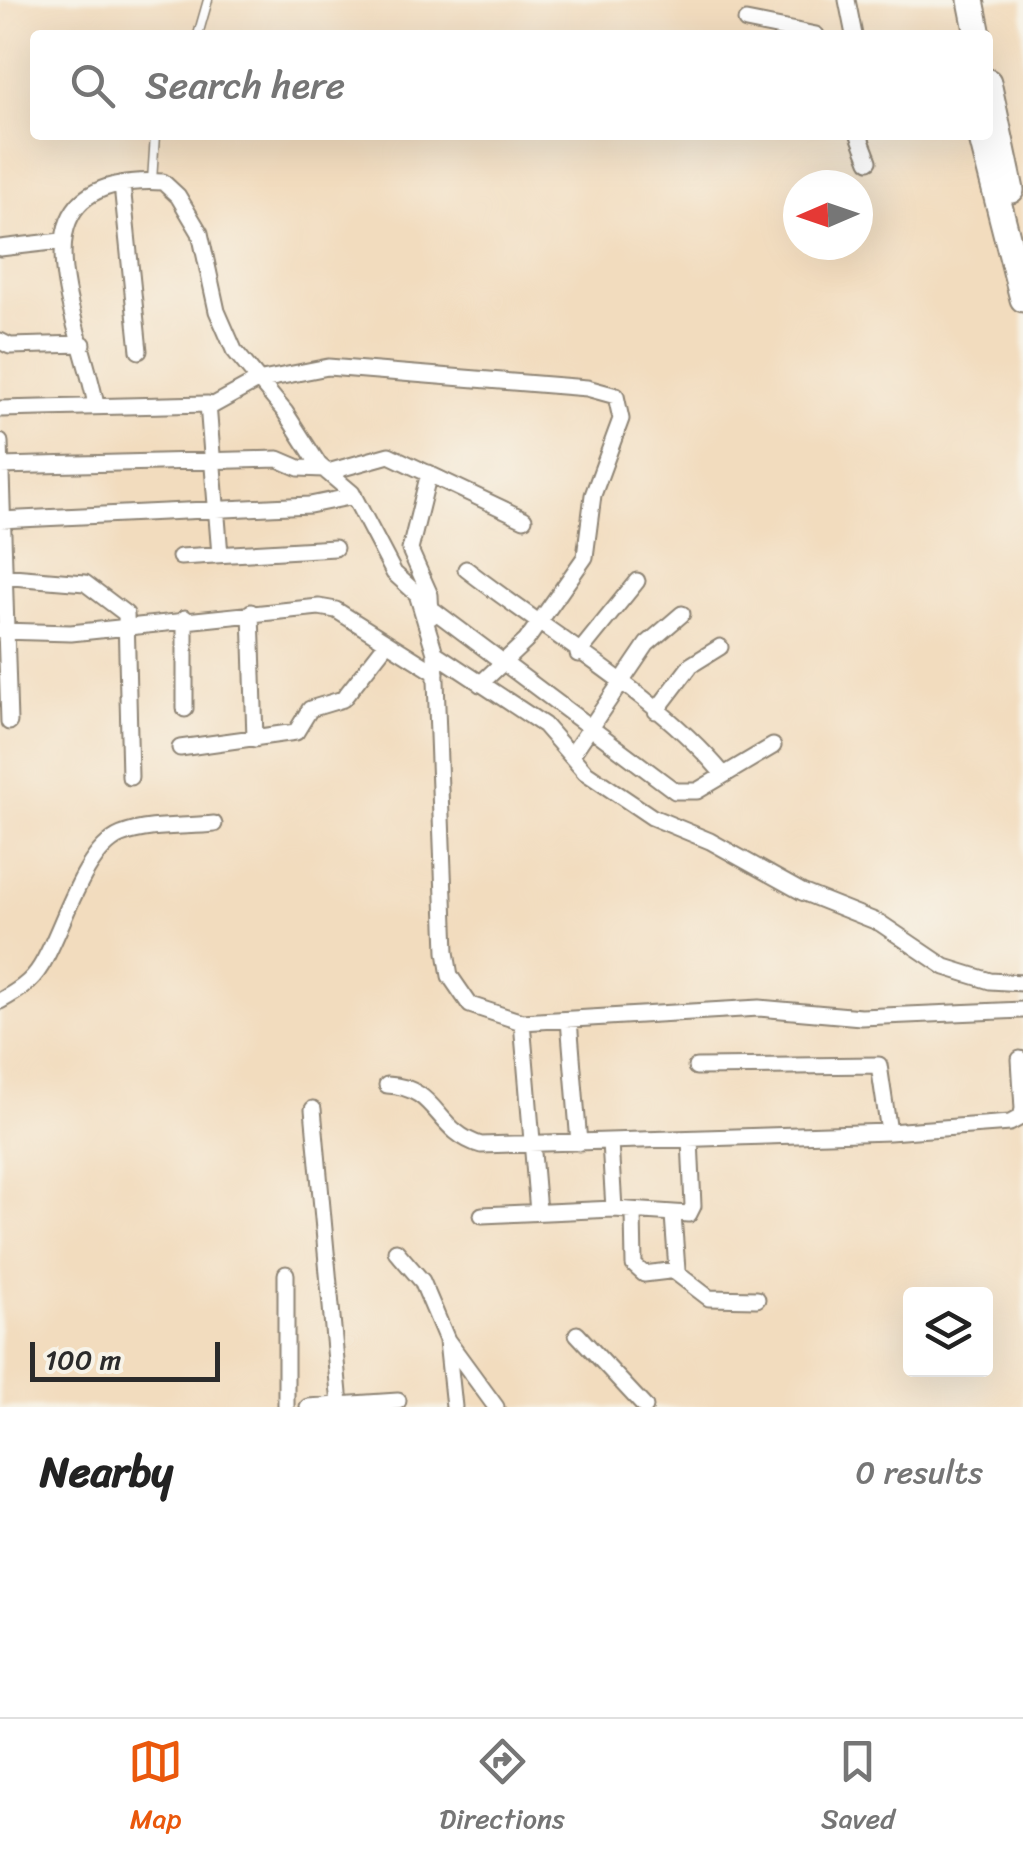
<!DOCTYPE html>
<html lang="en">
<head>
<meta charset="utf-8">
<style>
  :root { --surface:#fff; --page:#f6f6f6; --text:#222; --muted:#767676; --line:#e0e0e0; --accent:#ea580c }
  body { margin:0; font-family:Sriracha,sans-serif; background:var(--page); color:var(--text) }
  .controls { position:absolute; right:30px; bottom:30px; display:grid; overflow:hidden; border-radius:10px; box-shadow:0 10px 40px #0002 }
  .controls button { width:90px; height:90px; display:grid; place-items:center; padding:0; border:0; border-bottom:2px solid var(--line); background:var(--surface); color:var(--text); font:50px sans-serif }
  .compass { position:absolute; left:783px; top:170px; width:90px; height:90px; border-radius:50%; background:var(--surface); box-shadow:0 10px 40px #0002; rotate:268deg }
  .scale { position:absolute; left:30px; bottom:25px; width:190px; box-sizing:border-box; padding-left:10px; border:5px solid #2b2b2b; border-top:0; font-size:28px; line-height:35px; white-space:nowrap; color:#2b2b2b; -webkit-text-stroke:8px #f7f3e8; paint-order:stroke }
  .list { margin:0; padding:0; list-style:none }
  h2 { display:flex; justify-content:space-between; align-items:center; height:130px; margin:0; padding:0 40px; font-size:42px }
  h2 small { font-size:32px; font-weight:400; color:var(--muted) }
  .icon { flex:none; width:55px; height:55px; fill:none; stroke:currentColor; stroke-width:2; stroke-linecap:round; stroke-linejoin:round }
  .map { position:relative; flex:none; width:1023px; height:1407px; overflow:hidden }
  .search { position:absolute; background:var(--surface); box-shadow:0 10px 40px #0002; left:30px; right:30px; top:30px; height:110px; display:flex; align-items:center; gap:25px; box-sizing:border-box; padding:0 35px; border-radius:10px; color:var(--muted); font-size:38px }
  .sheet { height:310px; background:var(--surface) }
  nav { display:flex; justify-content:space-around; align-items:center; box-sizing:border-box; height:140px; border-top:2px solid var(--line); background:var(--surface); font-size:28px; color:var(--muted) }
  nav a { display:grid; justify-items:center; gap:5px }
  nav .on { color:var(--accent) }
  .map>svg:first-child { display:block }
  .lines { fill:none; stroke-linecap:round; stroke-linejoin:round }
  .service-casing { stroke:#8e8474; stroke-width:11 }
  .minor-casing { stroke:#8e8474; stroke-width:19 }
  .primary-casing { stroke:#8e8474; stroke-width:29 }
  .service { stroke:#fff; stroke-width:8 }
  .minor { stroke:#fff; stroke-width:15 }
  .primary { stroke:#fff; stroke-width:25 }
</style>
</head>
<body>
<div class="map">
<svg width="1023" height="1407" viewBox="0 0 1023 1407">
  <rect width="100%" height="100%" fill="#f7f3e8"/>
  <filter id="ink" filterUnits="userSpaceOnUse"><feTurbulence type="fractalNoise" baseFrequency=".01" numOctaves="2"/><feDisplacementMap in="SourceGraphic" scale="20" xChannelSelector="R" yChannelSelector="G"/><feConvolveMatrix kernelMatrix="1 2 1 2 8 2 1 2 1" color-interpolation-filters="sRGB"/></filter>
  <filter id="wash" filterUnits="userSpaceOnUse"><feTurbulence type="fractalNoise" baseFrequency=".0048" numOctaves="4" result="noise"/><feDisplacementMap in="SourceGraphic" scale="40" xChannelSelector="R" yChannelSelector="G"/><feGaussianBlur stdDeviation="2.25" result="paint"/><feColorMatrix in="noise" values="0 0 0 0 0 0 0 0 0 0 0 0 0 0 0 0 0 1.4 0 .05"/><feComposite in="paint" operator="in"/></filter>
  <g filter="url(#wash)">
    <rect width="100%" height="100%" fill="#f2dcbe"/>
  </g>
  <g filter="url(#ink)">
    <g class="lines">
      <g class="service-casing">
        <path id="service" d="M198 35 208 0
          M152 181 155 135"/>
      </g>
      <g class="minor-casing">
        <path id="minor" d="M847 0 854 35
          M746 21 816 35
          M859 135 869 161
          M122 185 139 351
          M0 248 61 241
          M0 341 10 346 83 344
          M96 405C80 319 2 173 163 182L178 196 200 233 217 311 234 350 285 412 319 465 352 493 394 573 417 594 435 653 544 725 585 772 652 817 710 841 802 892 880 923 945 967 990 981 1023 983
          M210 407 257 381 328 367 587 388 616 396 621 419 593 495 585 557 526 641 480 684
          M0 409 208 404 220 555
          M0 442 9 722
          M0 466 278 459 299 468 324 469
          M328 472 389 455 524 519
          M429 473 410 550 430 595 431 617
          M0 520 310 505 354 496
          M180 557 335 548
          M466 569C548 633 658 696 723 774
          M0 576 85 583 126 614 130 777
          M432 609 675 791H697L773 746
          M251 612 255 739
          M0 631 71 633 319 607 336 610 436 673
          M435 653 446 952 450 976 470 1005 522 1022 759 1008 861 1017 1023 1010
          M578 654 637 581
          M185 709V618
          M656 711 691 665 720 647
          M180 748 296 732 310 709 343 699 386 644
          M571 756 647 644 682 614
          M0 1001C16 992 31 983 41 966 62 933 82 851 121 835 149 824 186 827 214 824
          M569 1020 579 1143
          M522 1022 538 1212
          M1020 1059 1023 1109
          M696 1067 879 1065 889 1132
          M387 1085C439 1087 434 1131 481 1145L889 1132 1010 1123 1021 1117 1023 1109
          M313 1109 340 1405
          M610 1142 614 1209
          M633 1213 634 1265 644 1274 677 1270 673 1215
          M482 1215 614 1209 689 1214 693 1206 690 1139
          M396 1251 422 1281 447 1340 496 1407
          M675 1272 709 1298 757 1299
          M577 1334 645 1407
          M447 1341 454 1407
          M286 1407V1274
          M308 1407 398 1401"/>
      </g>
      <g class="primary-casing">
        <path id="primary" d="M971 0 978 35
          M988 82 1011 190
          M981 135 1023 299"/>
      </g>
      <use href="#service" class="service"/>
      <use href="#minor" class="minor"/>
      <use href="#primary" class="primary"/>
    </g>
  </g>
</svg>
<div class="controls">
<button><svg class="icon" aria-label="layers" viewBox="0 0 24 24"><path d="M12 4l9 5-9 5-9-5zM3 14l9 5 9-5"/></svg></button>
</div>
<svg class="compass" viewBox="-18 -18 36 36"><path d="M0-13l5 13h-10z" fill="#e53935"/><path d="M0 13l5-13h-10z" fill="#767676"/></svg>
<div class="scale">100 m</div>
<div class="search"><svg class="icon" aria-label="search" viewBox="0 0 24 24"><circle cx="10" cy="10" r="6"/><path d="M15 15l6 6"/></svg>Search here</div>
</div>
<section class="sheet">
<h2>Nearby<small>0 results</small></h2>
<ul class="list">
</ul>
</section>
<nav>
<a class="on"><svg class="icon" aria-label="map" viewBox="0 0 24 24"><path d="M3 6l6-2 6 2 6-2v14l-6 2-6-2-6 2zM9 4v14M15 6v14"/></svg>Map</a>
<a><svg class="icon" aria-label="directions" viewBox="0 0 24 24"><path d="M12 3l9 9-9 9-9-9zM9 14v-3h6M13 9l2 2-2 2"/></svg>Directions</a>
<a><svg class="icon" aria-label="saved" viewBox="0 0 24 24"><path d="M7 4h10v16l-5-4-5 4z"/></svg>Saved</a>
</nav>
</body>
</html>
